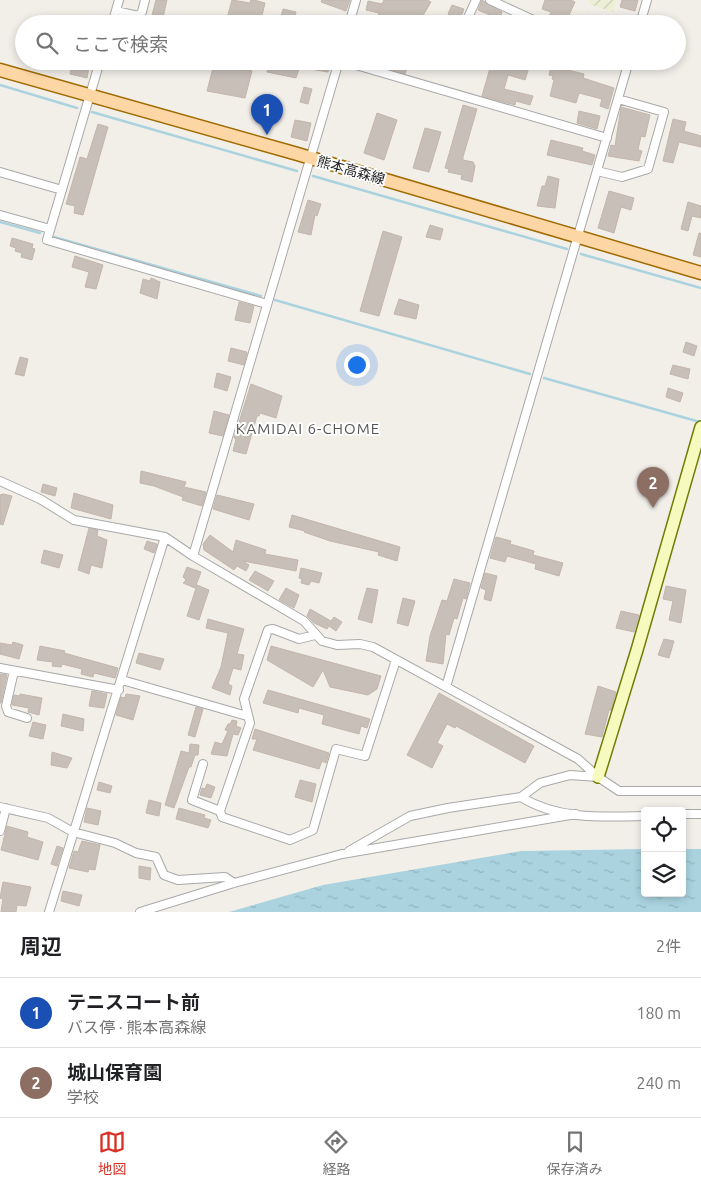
<!DOCTYPE html>
<html lang="ja">
<head>
<meta charset="utf-8">
<style>
  :root { --surface:#fff; --page:#f6f6f6; --text:#202124; --muted:#757577; --line:#e0e0e0; --accent:#d93025 }
  body { margin:0; font-family:Ubuntu,"Noto Sans JP",sans-serif; background:var(--page); color:var(--text) }
  .controls { position:absolute; right:15px; bottom:15px; display:grid; overflow:hidden; border-radius:5px; box-shadow:0 2px 8px #0003 }
  .controls button { width:45px; height:45px; display:grid; place-items:center; padding:0; border:0; border-bottom:1px solid var(--line); background:var(--surface); color:var(--text); font:25px sans-serif }
  .you { position:absolute; left:356px; top:364px; width:18px; height:18px; margin:-12px; border:4px solid #fff; border-radius:50%; background:#1a73e8; box-shadow:0 0 0 8px #1a73e833 }
  .badge { display:grid; place-items:center; width:32px; height:32px; border-radius:50%; background:var(--accent); color:#fff; font-size:16px; font-weight:700 }
  .pin { position:absolute; translate:-50% -41px; filter:drop-shadow(0 1px 2px #0008) }
  .pin::after { content:''; position:absolute; top:26px; width:18px; height:15px; background:inherit; clip-path:polygon(0 0,100% 0,50% 100%) }
  .list { margin:0; padding:0; list-style:none }
  h2 { display:flex; justify-content:space-between; align-items:center; height:65px; margin:0; padding:0 20px; font-size:21px }
  h2 small { font-size:16px; font-weight:400; color:var(--muted) }
  .list li { display:grid; grid-template-columns:32px 1fr auto; gap:15px; align-items:center; box-sizing:border-box; height:70px; padding:0 20px; border-top:1px solid var(--line) }
  .list b { display:block; font-size:19px; white-space:nowrap }
  .list p { margin:0; font-size:16px; white-space:nowrap; color:var(--muted) }
  .list em { font-size:16px; font-style:normal; color:var(--muted) }
  .icon { flex:none; width:28px; height:28px; fill:none; stroke:currentColor; stroke-width:2; stroke-linecap:round; stroke-linejoin:round }
  .map { position:relative; flex:none; width:701px; height:912px; overflow:hidden }
  .search { position:absolute; background:var(--surface); box-shadow:0 2px 8px #0003; left:15px; right:15px; top:15px; height:55px; display:flex; align-items:center; gap:12px; box-sizing:border-box; padding:0 18px; border-radius:28px; color:var(--muted); font-size:19px }
  .sheet { height:205px; background:var(--surface) }
  nav { display:flex; justify-content:space-around; align-items:center; box-sizing:border-box; height:70px; border-top:1px solid var(--line); background:var(--surface); font-size:14px; color:var(--muted) }
  nav a { display:grid; justify-items:center; gap:2px }
  nav .on { color:var(--accent) }
  .map>svg:first-child { display:block }
  .farmland { fill:url(#farmland-furrows) }
  .water { fill:url(#water-ripples) }
  .lines { fill:none; stroke-linecap:round; stroke-linejoin:round }
  .stream { stroke:#aad3df; stroke-width:2.5 }
  .building { fill:#c7bfb8; stroke:#c4b6ab }
  .street-casing { stroke:#a9a9a9; stroke-width:10 }
  .secondary-casing { stroke:#707d05; stroke-width:14 }
  .primary-casing { stroke:#a06b00; stroke-width:15 }
  .street { stroke:#fff; stroke-width:8 }
  .secondary { stroke:#f7fabf; stroke-width:11 }
  .primary { stroke:#fcd6a4; stroke-width:12 }
  .labels { text-anchor:middle; stroke-width:4; stroke-linejoin:round; paint-order:stroke }
  .street-label { font-size:14px; fill:#222; stroke:#fff }
  .neighbourhood-label { font-size:15px; letter-spacing:1px; fill:#555; stroke:#fff }
</style>
</head>
<body>
<div class="map">
<svg width="701" height="912" viewBox="0 0 701 912">
  <defs>
    <pattern id="farmland-furrows" width="10" height="10" patternUnits="userSpaceOnUse" patternTransform="scale(1.25)"><rect width="10" height="10" fill="#eef0d5"/><path d="M-1 1l2-2M0 10L10 0M9 11l2-2" fill="none" stroke="#ccceb7"/></pattern>
    <pattern id="water-ripples" width="26" height="14" patternUnits="userSpaceOnUse" patternTransform="scale(1.25)"><rect width="26" height="14" fill="#aad3df"/><path d="M2 4q2-2 4 0t4 0M15 11q2-2 4 0t4 0" fill="none" stroke="#92b5bf"/></pattern>
  </defs>
  <rect width="100%" height="100%" fill="#f2efe9"/>
  <path class="farmland" d="M590 0H617L613 12 589 4Z"/>
  <path class="water" d="M645 849V893H682V849H701V912H229L323 885 521 851Z"/>
  <g class="lines">
    <path class="stream" d="M0 85 77 108
      M92 112 297 171
      M313 176 567 249
      M0 222 40 233
      M54 237 261 296
      M581 254 701 288
      M275 300 530 374
      M544 378 700 422"/>
  </g>
  <path class="building" d="M156 0H167L162 22 151 19Z
    M232 0 250 3 251 0H254L265 3 260 24H244L227 18Z
    M322 0H350L346 11 321 2Z
    M384 0H427L431 2 418 24H393L377 18 379 13 366 10 368 1 382 4Z
    M482 0 502 12 498 24H486L490 15 478 10Z
    M545 0H571L575 2 565 24H548L547 21 551 12 542 9Z
    M622 0H638L635 11 620 7Z
    M452 5 464 9 460 19 448 14Z
    M283 9 296 12 295 17 309 24H279Z
    M587 15 608 24H583Z
    M72 61H90L87 78 70 74Z
    M270 61 285 62 300 66 296 78 267 72Z
    M312 61H331L328 72 310 69Z
    M377 61H409L405 74 376 65Z
    M492 61H522L530 64 525 80 508 75 504 89 533 96 530 105 516 101 515 105 482 96Z
    M586 61H610L607 69 585 64Z
    M214 64 252 71 245 98 207 91Z
    M551 66 584 74 583 78 614 88 608 109 600 106 602 99 579 93 576 103 550 96 554 80 552 79 553 76 549 75Z
    M304 87 312 89 308 104 300 102Z
    M463 105 477 109 463 157V160L473 162 475 166 472 182 461 179 462 175 448 172 449 169 445 168Z
    M621 107 650 115 645 137 641 136 638 150 642 151 639 161 608 156 611 145 615 146Z
    M579 111 600 116 597 129 577 123Z
    M377 113 397 120 384 160 364 153Z
    M673 119 686 122 684 131 701 136V147L679 142 673 163 663 161Z
    M295 120 311 123 307 141 291 137Z
    M98 124 108 127 83 215 74 213 75 206 66 204 80 157 87 159Z
    M425 128 441 132 429 172 413 168Z
    M551 140 583 148 582 151 595 155 592 165 547 155Z
    M548 176 559 179 555 208 537 206 542 186H545Z
    M609 191 634 198 631 210 621 207 614 233 598 228Z
    M308 200 321 204 317 216 315 215 311 235 298 232Z
    M688 202 701 206V218L692 216 688 231 681 229Z
    M430 225 443 229 440 240 426 237Z
    M383 231 402 237 379 316 360 311Z
    M699 233H701V257L693 255Z
    M12 238 33 244 32 248 35 249 32 260 21 257 22 253 15 251 16 248 10 246Z
    M75 256 103 265 96 289 85 287 89 272 72 267Z
    M151 278 160 282 157 299 140 293 143 279 150 281Z
    M399 299 419 305 416 319 394 314Z
    M239 302 254 306 250 323 235 320Z
    M686 342 697 346 694 356 683 352Z
    M231 348 247 352 244 365 228 361Z
    M20 357 28 359 24 376 15 374Z
    M673 365 690 369 688 379 670 374Z
    M217 373 231 377 227 391 214 387Z
    M251 384 282 396 276 418 260 413 259 416H257L246 454 233 451 236 439 234 438Z
    M668 388 683 393 680 402 666 397Z
    M214 411 229 415 223 436 209 433Z
    M141 471 186 482 184 487 206 492 202 506 182 500 183 497 154 486 140 483Z
    M43 484 57 488 55 496 41 492Z
    M74 493 113 505 111 519 71 508Z
    M3 494 12 496 3 525 0 524V495Z
    M217 495 254 504 249 520 213 509Z
    M292 515 400 547 397 561 378 555 379 552 330 541 304 532 305 531 289 527Z
    M89 528 98 530 97 536 107 540 102 568 91 565 89 574 78 570Z
    M210 535 233 552 236 540 266 550 265 554 298 560 296 571 243 561 249 565 246 571 237 566 234 570 204 550 203 544Z
    M496 537 511 541 510 544 534 551 533 555 563 563 559 576 535 569 536 564 507 556 505 562 490 558Z
    M147 541 157 544 154 553 144 549Z
    M44 550 63 555 59 568 41 563Z
    M187 567 201 572 195 588 183 583 186 580 183 577Z
    M301 568 322 573 319 583 311 581 309 585 301 583 302 579 299 578Z
    M255 571 274 581 268 591 249 580Z
    M485 573 497 576 491 601 484 599 486 590 481 588Z
    M454 579 470 583 466 599 463 598 457 619 454 618 449 635 446 634 443 664 426 661 430 636 442 600 447 601Z
    M197 585 209 590 199 620 187 616Z
    M666 586 686 590 681 623 669 620 673 601 663 599Z
    M286 588 299 595 294 608 279 600Z
    M367 588 378 590 372 623 358 619Z
    M403 598 415 601 408 626 397 623Z
    M310 609 331 621 334 617 342 622 336 631 329 626 327 629 314 623 307 616Z
    M621 611 639 615 634 632 616 628Z
    M208 619 244 629 237 654 244 655 241 670 233 668 228 684 232 686 230 695 212 688 221 667 228 633 206 628Z
    M664 639 674 641 669 658 658 655Z
    M13 642 23 645 19 659 0 654V643L12 645Z
    M40 646 65 651 64 653 118 668 115 678 94 673 93 677 81 674 82 669 62 664 61 667 52 666 53 662 37 660Z
    M271 646 381 676 377 689 368 695 330 687 323 670 313 687 267 660Z
    M139 653 164 659 160 670 136 663Z
    M0 674 7 675 1 703H0Z
    M598 686 616 692 611 710H609L602 737 585 734Z
    M268 690 370 719 367 728 361 726 359 734 322 724 324 715 299 708 298 713 263 703Z
    M92 691 107 694 104 708 89 706Z
    M439 693 534 746 525 763 456 726 455 728 447 724 437 743 443 746 432 768 407 755Z
    M20 694 42 698 39 715 28 712 29 708 12 705 14 695 20 696Z
    M126 694 140 696 133 720 116 715 121 697 125 698Z
    M196 707 203 709 195 737 188 735Z
    M63 714 84 719 83 731 61 726Z
    M232 720 237 721 236 726 241 728 238 735 233 734 227 756 211 754 215 742 222 744 228 731 225 730 228 724H230Z
    M33 722 46 725 43 739 29 736Z
    M255 729 329 753 326 763 322 761 319 769 253 750 257 739H252Z
    M190 744 199 745 198 755H195L191 767H189L174 808 165 805 181 751 189 753Z
    M52 752 72 758 67 768 51 765Z
    M300 780 316 784 312 802 295 797Z
    M99 782 112 786 110 793 97 790Z
    M207 784 215 787 211 798 200 795 202 788 205 789Z
    M149 800 161 803 159 816 146 813Z
    M87 808 101 811 98 825 84 822Z
    M179 808 205 815 204 818 211 820 208 828 176 819Z
    M7 826 28 832 27 837 43 842 38 860 1 850Z
    M82 841 100 845 95 870 89 869 88 872 69 868 74 851 78 852Z
    M57 846 63 848 57 866 51 864Z
    M139 866 151 868 150 880 139 878Z
    M3 882 31 887 26 906 17 905 16 912H1L3 899 0 898Z
    M63 891 82 895 79 906 61 901Z"/>
  <g class="lines">
    <g class="street-casing">
      <path id="street" d="M490 0 542 24
        M116 11 138 16 142 12 145 0
        M112 24 119 0
        M349 24 356 0
        M465 24 476 0
        M640 24 647 0
        M100 61 47 240 267 304
        M342 61 607 138
        M543 62V61
        M597 171 622 177 648 169 664 112 618 99
        M0 172 62 190
        M0 215 50 229
        M0 481 40 499 74 520 165 537 193 556 304 621 322 641 337 645 360 644 373 647 578 759 598 777
        M193 556 339 61
        M315 635 299 639 273 629 268 630 244 699 250 723 220 811 222 817 290 840 313 830 336 749 365 756 396 660
        M0 668 119 690
        M14 671 6 706 8 712 27 718
        M122 680 247 716
        M446 687 629 61
        M203 764 192 800 220 811
        M521 797 540 783 570 775 598 777 619 791H701
        M0 807 48 818 73 832 115 843 136 853 156 857 164 875 178 880 225 877 234 883
        M682 814H701
        M0 831 6 808
        M349 851 410 816 448 808 521 797C558 820 603 817 645 816
        M49 912 165 537
        M140 912 234 883 342 854 576 814"/>
    </g>
    <g class="secondary-casing">
      <path id="secondary" d="M598 777 637 650 701 427"/>
    </g>
    <g class="primary-casing">
      <path id="primary" d="M0 70 294 153 701 273"/>
    </g>
    <use href="#street" class="street"/>
    <use href="#secondary" class="secondary"/>
    <use href="#primary" class="primary"/>
  </g>
  <g class="labels">
    <g class="street-label">
      <text transform="translate(351 170) rotate(16)" y="5">熊本高森線</text>
    </g>
    <g class="neighbourhood-label">
      <text x="308" y="434">KAMIDAI 6-CHOME</text>
    </g>
  </g>
</svg>
<div class="controls">
<button><svg class="icon" aria-label="locate" viewBox="0 0 24 24"><circle cx="12" cy="12" r="6"/><path d="M12 2v4M12 18v4M2 12h4M18 12h4"/></svg></button>
<button><svg class="icon" aria-label="layers" viewBox="0 0 24 24"><path d="M12 4l9 5-9 5-9-5zM3 14l9 5 9-5"/></svg></button>
</div>
<div class="you"></div>
<div class="pin badge" style="left:267px;top:135px;background:#1a4fb4">1</div>
<div class="pin badge" style="left:653px;top:508px;background:#8d6e63">2</div>
<div class="search"><svg class="icon" aria-label="search" viewBox="0 0 24 24"><circle cx="10" cy="10" r="6"/><path d="M15 15l6 6"/></svg>ここで検索</div>
</div>
<section class="sheet">
<h2>周辺<small>2件</small></h2>
<ul class="list">
<li><span class="badge" style="background:#1a4fb4">1</span><div><b>テニスコート前</b><p>バス停 · 熊本高森線</p></div><em>180 m</em></li>
<li><span class="badge" style="background:#8d6e63">2</span><div><b>城山保育園</b><p>学校</p></div><em>240 m</em></li>
</ul>
</section>
<nav>
<a class="on"><svg class="icon" aria-label="map" viewBox="0 0 24 24"><path d="M3 6l6-2 6 2 6-2v14l-6 2-6-2-6 2zM9 4v14M15 6v14"/></svg>地図</a>
<a><svg class="icon" aria-label="directions" viewBox="0 0 24 24"><path d="M12 3l9 9-9 9-9-9zM9 14v-3h6M13 9l2 2-2 2"/></svg>経路</a>
<a><svg class="icon" aria-label="saved" viewBox="0 0 24 24"><path d="M7 4h10v16l-5-4-5 4z"/></svg>保存済み</a>
</nav>
</body>
</html>
